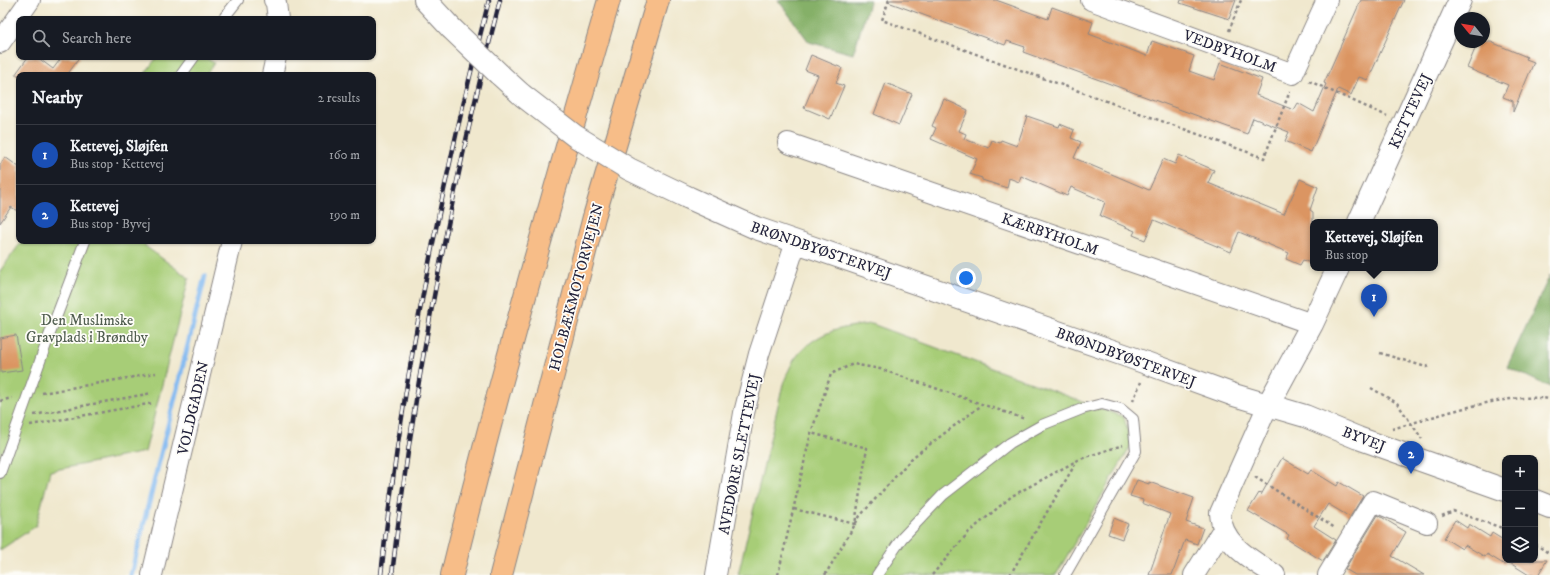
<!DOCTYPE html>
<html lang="en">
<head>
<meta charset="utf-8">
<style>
  :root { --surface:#171b24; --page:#242831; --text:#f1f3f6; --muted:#9ea1a6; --line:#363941; --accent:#d1495b }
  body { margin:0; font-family:"IM FELL DW Pica",serif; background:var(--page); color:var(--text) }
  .controls { position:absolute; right:12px; bottom:12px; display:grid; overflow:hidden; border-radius:8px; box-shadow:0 1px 3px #0004 }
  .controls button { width:36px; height:36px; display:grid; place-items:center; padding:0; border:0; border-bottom:1px solid var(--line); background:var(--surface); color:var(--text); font:20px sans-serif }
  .compass { position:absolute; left:1454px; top:12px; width:36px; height:36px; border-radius:50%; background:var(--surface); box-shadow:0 1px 3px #0004; rotate:300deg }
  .you { position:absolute; left:966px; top:278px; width:14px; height:14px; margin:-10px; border:3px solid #fff; border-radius:50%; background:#1a73e8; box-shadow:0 0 0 6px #1a73e833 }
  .badge { display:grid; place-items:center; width:26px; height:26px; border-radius:50%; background:var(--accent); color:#fff; font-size:13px; font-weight:700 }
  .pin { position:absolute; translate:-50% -33px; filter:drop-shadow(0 1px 2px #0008) }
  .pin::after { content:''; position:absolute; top:21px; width:14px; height:12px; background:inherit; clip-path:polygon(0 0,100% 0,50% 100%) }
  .popup { position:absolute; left:1310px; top:219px; width:128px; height:52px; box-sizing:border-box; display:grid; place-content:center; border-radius:8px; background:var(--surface); filter:drop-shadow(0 1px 3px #0005); font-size:13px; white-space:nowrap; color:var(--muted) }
  .popup b { font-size:15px; color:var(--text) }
  .popup::after { content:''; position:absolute; left:50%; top:100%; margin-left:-8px; border:8px solid transparent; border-top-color:var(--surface) }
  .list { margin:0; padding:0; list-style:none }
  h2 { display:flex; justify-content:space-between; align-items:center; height:52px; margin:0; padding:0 16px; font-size:17px }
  h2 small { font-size:13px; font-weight:400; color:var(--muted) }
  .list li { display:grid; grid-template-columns:26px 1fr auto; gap:12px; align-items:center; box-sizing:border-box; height:60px; padding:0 16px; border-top:1px solid var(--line) }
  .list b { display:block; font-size:15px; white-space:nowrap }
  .list p { margin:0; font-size:13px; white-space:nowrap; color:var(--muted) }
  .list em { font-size:13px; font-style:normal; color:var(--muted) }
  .icon { flex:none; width:22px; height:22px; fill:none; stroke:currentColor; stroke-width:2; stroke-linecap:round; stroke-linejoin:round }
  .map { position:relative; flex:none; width:1550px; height:575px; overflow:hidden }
  .search { position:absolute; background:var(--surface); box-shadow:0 1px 3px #0004; left:16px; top:16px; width:360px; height:44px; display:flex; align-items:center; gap:10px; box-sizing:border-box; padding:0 14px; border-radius:8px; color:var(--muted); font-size:15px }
  .panel { position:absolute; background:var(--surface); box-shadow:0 1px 3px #0004; left:16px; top:72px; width:360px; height:172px; border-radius:8px }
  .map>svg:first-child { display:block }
  .green { fill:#a7cd77; stroke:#647859 }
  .forest { fill:#85b068; stroke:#546952 }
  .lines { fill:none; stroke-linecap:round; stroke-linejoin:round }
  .stream { stroke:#82b9f1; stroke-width:5 }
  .building { fill:#db9562 }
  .service-casing { stroke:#898584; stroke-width:12 }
  .minor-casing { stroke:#898584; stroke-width:22 }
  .tertiary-casing { stroke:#898584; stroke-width:24 }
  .motorway-casing { stroke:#898584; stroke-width:24 }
  .path { stroke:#898584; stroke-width:2.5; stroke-dasharray:3 3; stroke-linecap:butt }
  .service { stroke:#fff; stroke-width:10 }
  .minor { stroke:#fff; stroke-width:20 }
  .tertiary { stroke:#fff; stroke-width:22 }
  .motorway { stroke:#f7bd88; stroke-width:22 }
  .rail-casing { stroke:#22223b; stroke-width:4.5 }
  .rail { stroke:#fdfcf7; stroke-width:3; stroke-dasharray:9; stroke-linecap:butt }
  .tertiary-bridge-casing { stroke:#898584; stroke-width:24; stroke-linecap:butt }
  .tertiary-bridge { stroke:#fff; stroke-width:22 }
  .labels { text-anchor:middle; stroke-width:3.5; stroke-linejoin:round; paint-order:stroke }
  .street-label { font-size:15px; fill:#22223b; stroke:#fdfcf7 }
  .park-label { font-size:15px; fill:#515e50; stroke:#fdfcf7 }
</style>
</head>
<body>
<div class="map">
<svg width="1550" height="575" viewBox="0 0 1550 575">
  <rect width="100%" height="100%" fill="#fdfcf7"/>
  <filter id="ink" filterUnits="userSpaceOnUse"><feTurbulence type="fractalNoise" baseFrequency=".025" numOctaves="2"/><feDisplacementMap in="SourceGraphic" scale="8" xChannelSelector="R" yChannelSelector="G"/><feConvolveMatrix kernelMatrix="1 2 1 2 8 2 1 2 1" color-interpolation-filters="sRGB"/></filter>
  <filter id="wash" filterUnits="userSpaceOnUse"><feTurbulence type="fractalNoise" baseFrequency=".012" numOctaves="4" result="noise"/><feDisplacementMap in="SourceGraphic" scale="16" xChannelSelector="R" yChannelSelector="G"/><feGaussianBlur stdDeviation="0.9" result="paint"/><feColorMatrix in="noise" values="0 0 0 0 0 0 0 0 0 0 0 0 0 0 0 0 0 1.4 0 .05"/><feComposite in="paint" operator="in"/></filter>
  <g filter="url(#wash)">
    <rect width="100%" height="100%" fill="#f0e8ce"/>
    <path class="green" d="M157 57H205L214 63 206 75H144Z
      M22 241H145V246L189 278 145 452 50 471 36 526 0 550V271Z
      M872 324 1124 417 1131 445 1056 575H738L783 384C787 375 791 363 797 356 817 331 842 327 872 324Z"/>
    <path class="forest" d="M778 0H870L853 54 809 42Z
      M1550 275V387L1507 367Z"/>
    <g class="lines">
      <path class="stream" d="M131 575 205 276"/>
    </g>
    <g id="blocks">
      <path class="building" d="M888 0H996L1048 19 1052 7 1093 22 1089 34 1147 56 1152 41 1194 56 1189 71 1214 80 1220 63 1262 79 1256 95 1294 110 1298 103 1314 112 1326 84 1324 83 1361 0H1404L1368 80 1359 77 1351 95 1338 89 1311 152 1285 141 1289 132 1253 118 1247 134 1023 52 1025 47 1007 41 1005 45 888 2Z
        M1181 0H1236L1229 19 1180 3Z
        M1478 42H1491L1527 57 1526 59 1534 62 1513 112V101L1503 97 1508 85 1467 68Z
        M811 55 842 68 836 83 844 86 830 119 804 108 818 75 805 70Z
        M28 57H37L53 69 62 57H80L67 75H15Z
        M886 83 912 94 899 125 874 114Z
        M944 99 968 110 959 131 966 134 964 139 989 148 992 140 1000 143 1001 140 1017 146 1027 116 1059 127 1060 124 1074 130 1071 138 1081 142 1074 158 1149 190 1163 159 1175 164 1179 155 1214 170 1208 183 1284 214 1300 179 1318 187 1310 210 1313 212V264L1303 260 1300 265 1286 259 1289 253 1239 232 1231 252 1154 220 1145 240 1133 235 1135 231 1100 216 1105 202 1071 187 1067 196 1021 176 1019 182 1009 178 1007 188 982 180V178L970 174 977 159 931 139 936 128 932 126Z
        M5 157 19 167V212L11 207 0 223V165Z
        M16 335 22 370 1 373 0 338Z
        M1282 458 1308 474 1311 470 1337 486 1339 482 1363 496 1350 517 1328 504 1314 526 1336 540 1323 561 1287 539 1289 535 1248 511 1259 493 1261 495Z
        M1137 480 1149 484V482L1194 498 1186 522 1203 528 1197 544 1185 540 1172 575H1149L1170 514 1142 503 1143 500 1130 496Z
        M1378 515 1406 532 1392 556 1424 575H1355L1345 569Z
        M1114 518 1128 524 1122 539 1108 534Z
        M1455 520 1467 528 1469 524 1490 537 1492 533 1505 541V565L1487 554 1485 557 1465 545 1462 549 1444 538Z
        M1505 560H1547L1538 575H1529Z"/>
    </g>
  </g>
  <g filter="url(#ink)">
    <use href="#blocks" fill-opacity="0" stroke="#898584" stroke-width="1"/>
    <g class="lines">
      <g class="service-casing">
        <path id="service" d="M223 19 238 0
          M181 75 194 57
          M0 473 49 336 85 241
          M877 575 902 538 943 495 1010 443 1042 425 1082 409 1102 404 1121 409 1133 419 1136 451 1065 575"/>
      </g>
      <g class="minor-casing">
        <path id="minor" d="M274 0 276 3 278 19
          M1091 0 1293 74 1327 0
          M0 43 30 0
          M272 75 276 57
          M788 143 1312 324
          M1268 405 1220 513C1222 545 1251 559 1275 575
          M152 575 232 241
          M716 575 744 413 759 354 796 242
          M1194 575 1223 529
          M1328 575 1373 501 1427 523"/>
      </g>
      <g class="tertiary-casing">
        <path id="tertiary" d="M425 0 451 28
          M499 74 522 95
          M687 197 756 228 1127 356 1234 395 1305 416 1358 438 1505 490
          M1359 222 1460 0
          M1268 405 1312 324 1338 268
          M1535 501 1550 507"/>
      </g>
      <g class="motorway-casing">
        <path id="motorway" d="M452 575C499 382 554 191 609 0
          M501 575 594 217 658 0"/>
      </g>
      <path class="path" d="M889 0 882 20 1264 158 1290 91
        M1229 31 1241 0
        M1309 81 1387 116
        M1380 353 1426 367 1431 365
        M1371 388 1397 403 1422 439
        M42 393 156 373
        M0 401 12 398
        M1133 401 1141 382
        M34 415 152 393
        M30 425 154 403
        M1392 429C1438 416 1503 392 1550 399
        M1255 477 1335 528
        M794 509 855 524 867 448 811 433
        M1442 516 1453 511 1505 529
        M1535 544 1550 554
        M778 575 811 433 831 374 853 364 880 369 1025 419
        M825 575 860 516 913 457 982 405
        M932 575 969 532 1012 496 1080 459 1123 445
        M1010 575 1077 461"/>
      <use href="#service" class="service"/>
      <use href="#minor" class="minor"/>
      <use href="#tertiary" class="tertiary"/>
      <use href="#motorway" class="motorway"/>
      <g class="rail-casing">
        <path id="rail" d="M381 575C402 381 440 189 489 0
          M392 575C414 381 451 189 500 0"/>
      </g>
      <use href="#rail" class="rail"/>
      <g class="tertiary-bridge-casing">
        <path id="tertiary-bridge" d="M451 28 499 74
          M522 95 575 136 629 169 687 197"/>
      </g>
      <use href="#tertiary-bridge" class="tertiary-bridge"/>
    </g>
  </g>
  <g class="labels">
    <g class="street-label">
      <text transform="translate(1230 51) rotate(20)" y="5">VEDBYHOLM</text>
      <text transform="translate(1410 111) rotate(-65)" y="5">KETTEVEJ</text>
      <text transform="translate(1050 234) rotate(19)" y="5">KÆRBYHOLM</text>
      <text transform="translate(821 250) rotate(19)" y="5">BRØNDBYØSTERVEJ</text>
      <text transform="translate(576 287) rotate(-75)" y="5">HOLBÆKMOTORVEJEN</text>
      <text transform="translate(1126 357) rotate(20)" y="5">BRØNDBYØSTERVEJ</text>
      <text transform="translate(193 408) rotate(-77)" y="5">VOLDGADEN</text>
      <text transform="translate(1364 439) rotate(21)" y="5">BYVEJ</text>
      <text transform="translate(739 454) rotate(-79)" y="5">AVEDØRE SLETTEVEJ</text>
    </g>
    <g class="park-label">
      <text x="87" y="325">Den Muslimske<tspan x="87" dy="17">Gravplads i Brøndby</tspan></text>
    </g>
  </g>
</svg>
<div class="controls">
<button>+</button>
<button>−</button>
<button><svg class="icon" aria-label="layers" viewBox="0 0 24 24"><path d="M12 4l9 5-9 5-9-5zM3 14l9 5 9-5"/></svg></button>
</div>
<svg class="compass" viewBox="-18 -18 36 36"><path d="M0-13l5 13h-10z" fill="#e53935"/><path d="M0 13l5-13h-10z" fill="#9ea1a6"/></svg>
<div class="you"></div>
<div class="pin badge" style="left:1374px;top:317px;background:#1a4fb4">1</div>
<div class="popup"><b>Kettevej, Sløjfen</b>Bus stop</div>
<div class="pin badge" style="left:1411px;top:474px;background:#1a4fb4">2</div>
<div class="search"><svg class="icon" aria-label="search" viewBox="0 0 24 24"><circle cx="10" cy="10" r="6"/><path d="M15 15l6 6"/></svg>Search here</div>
<section class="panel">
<h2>Nearby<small>2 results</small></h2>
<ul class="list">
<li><span class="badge" style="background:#1a4fb4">1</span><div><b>Kettevej, Sløjfen</b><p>Bus stop · Kettevej</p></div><em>160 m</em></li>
<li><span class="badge" style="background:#1a4fb4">2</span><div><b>Kettevej</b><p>Bus stop · Byvej</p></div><em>190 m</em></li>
</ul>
</section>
</div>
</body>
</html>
